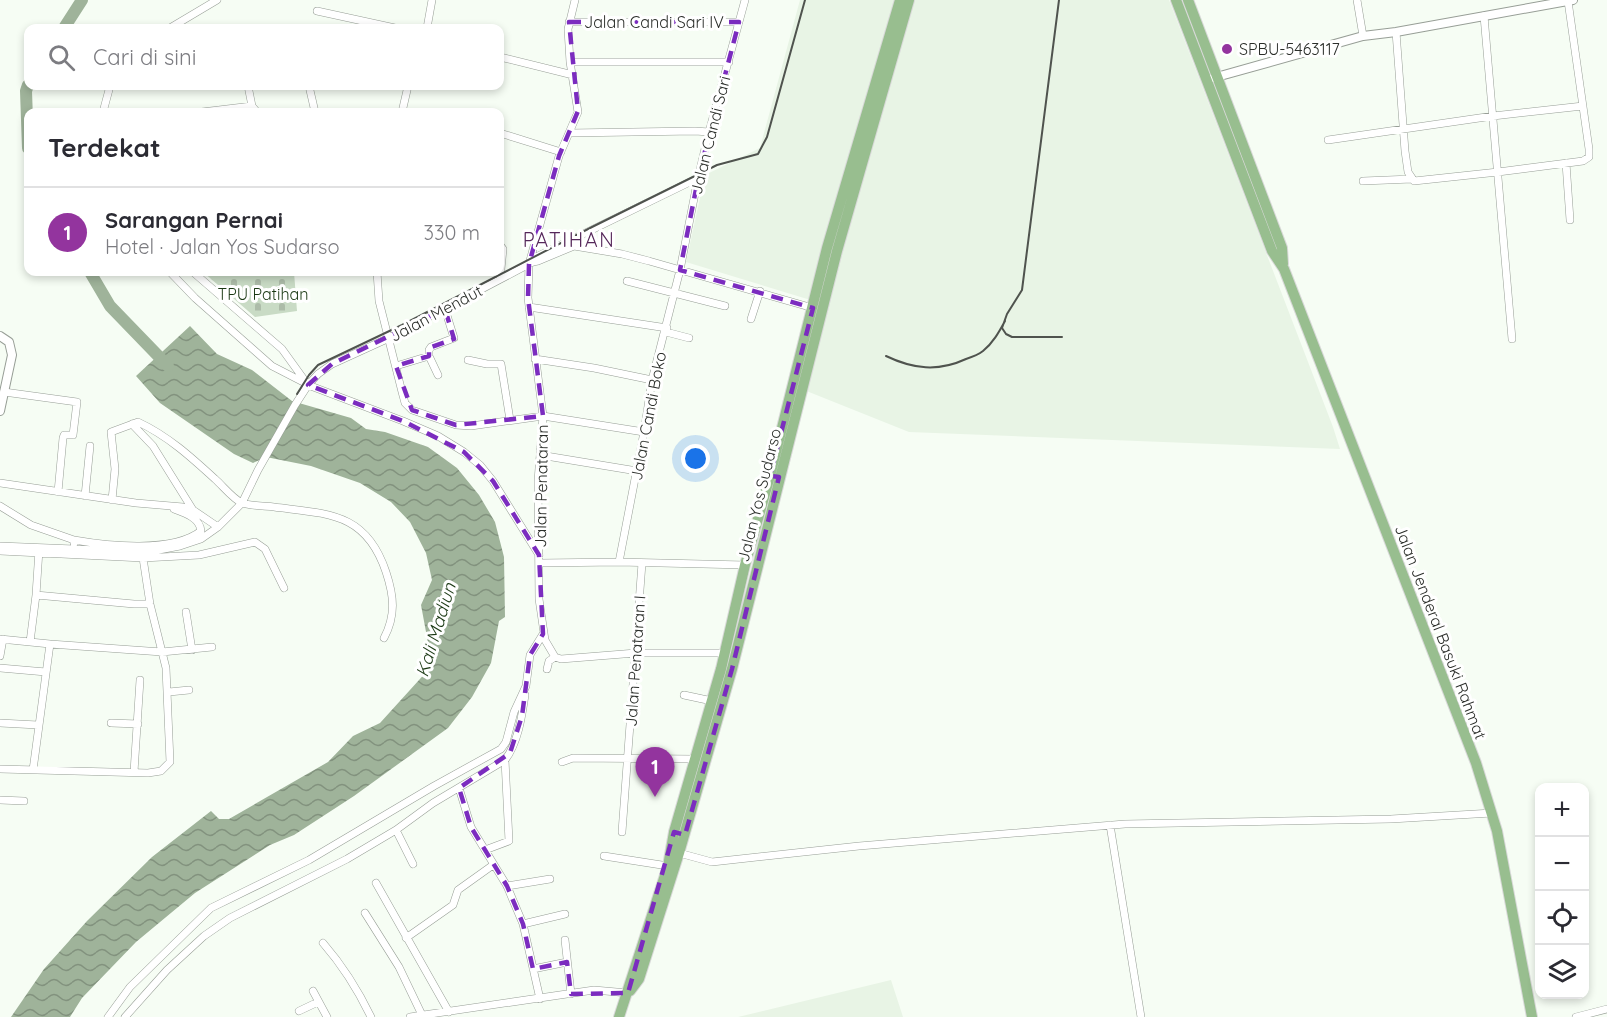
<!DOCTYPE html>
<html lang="id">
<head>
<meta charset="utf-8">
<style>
  :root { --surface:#fff; --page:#f7f7f7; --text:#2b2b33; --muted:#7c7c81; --line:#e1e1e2; --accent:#93349e }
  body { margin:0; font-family:Quicksand,sans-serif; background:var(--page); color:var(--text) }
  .controls { position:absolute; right:18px; bottom:18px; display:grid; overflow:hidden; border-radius:12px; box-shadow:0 3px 9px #0003 }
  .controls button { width:54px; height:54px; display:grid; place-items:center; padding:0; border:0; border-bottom:2px solid var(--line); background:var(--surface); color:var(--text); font:30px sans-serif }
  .you { position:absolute; left:696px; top:459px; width:21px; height:21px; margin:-15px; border:4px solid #fff; border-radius:50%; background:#1a73e8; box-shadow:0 0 0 9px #1a73e833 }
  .badge { display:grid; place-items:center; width:39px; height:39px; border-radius:50%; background:var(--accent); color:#fff; font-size:20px; font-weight:700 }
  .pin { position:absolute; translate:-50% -50px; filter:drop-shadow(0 2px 3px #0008) }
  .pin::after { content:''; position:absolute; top:32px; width:21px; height:18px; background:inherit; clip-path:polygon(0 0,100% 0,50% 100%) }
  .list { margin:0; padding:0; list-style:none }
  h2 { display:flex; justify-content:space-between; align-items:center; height:78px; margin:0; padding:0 24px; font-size:26px }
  h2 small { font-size:20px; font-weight:400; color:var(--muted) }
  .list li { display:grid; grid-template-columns:39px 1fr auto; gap:18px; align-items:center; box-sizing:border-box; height:90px; padding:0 24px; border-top:2px solid var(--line) }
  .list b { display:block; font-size:22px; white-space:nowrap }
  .list p { margin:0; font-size:20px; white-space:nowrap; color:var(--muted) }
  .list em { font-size:20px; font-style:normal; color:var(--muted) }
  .icon { flex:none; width:33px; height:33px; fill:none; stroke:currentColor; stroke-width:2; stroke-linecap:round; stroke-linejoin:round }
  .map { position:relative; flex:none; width:1607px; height:1017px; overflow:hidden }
  .search { position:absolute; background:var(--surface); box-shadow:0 3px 9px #0003; left:24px; top:24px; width:480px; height:66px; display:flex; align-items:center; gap:15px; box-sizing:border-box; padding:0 21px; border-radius:12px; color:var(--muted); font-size:22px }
  .panel { position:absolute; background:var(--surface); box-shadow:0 3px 9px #0003; left:24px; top:108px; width:480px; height:168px; border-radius:12px }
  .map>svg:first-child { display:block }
  .built { fill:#e8f4e5 }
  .cemetery { fill:url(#cemetery-stones) }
  .water { fill:url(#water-waves) }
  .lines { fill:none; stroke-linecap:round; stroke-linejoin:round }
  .river { stroke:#9fb39a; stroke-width:12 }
  .minor-casing { stroke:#979e96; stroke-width:8 }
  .tertiary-casing { stroke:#979e96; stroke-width:10 }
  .trunk-casing { stroke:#d9d9d9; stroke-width:12 }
  .minor { stroke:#fff; stroke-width:7 }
  .tertiary { stroke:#fff; stroke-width:8 }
  .trunk { stroke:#98be8f; stroke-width:10 }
  .rail { stroke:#4f534e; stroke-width:2 }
  .marked { fill:none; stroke:#7b2cbf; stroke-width:4.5; stroke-dasharray:12 8; stroke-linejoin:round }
  .poi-dot { fill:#93349e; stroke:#fff; stroke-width:2 }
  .labels { text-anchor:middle; stroke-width:6; stroke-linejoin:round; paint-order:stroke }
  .street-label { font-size:16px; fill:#2b2e2a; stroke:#fff }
  .poi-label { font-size:16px; fill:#2b2e2a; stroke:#fff; text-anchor:start }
  .park-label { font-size:16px; fill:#193712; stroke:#fff }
  .water-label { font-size:18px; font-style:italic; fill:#1a3813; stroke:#fff }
  .quarter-label { font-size:20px; letter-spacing:1.5px; fill:#55275a; stroke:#fff }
</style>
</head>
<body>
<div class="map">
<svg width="1607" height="1017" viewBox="0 0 1607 1017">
  <defs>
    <pattern id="cemetery-stones" width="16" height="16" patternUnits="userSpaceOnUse" patternTransform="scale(1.5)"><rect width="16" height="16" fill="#c9dbc5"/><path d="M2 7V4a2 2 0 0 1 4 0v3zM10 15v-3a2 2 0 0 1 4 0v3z" fill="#adbca9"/></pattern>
    <pattern id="water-waves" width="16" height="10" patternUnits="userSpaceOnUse" patternTransform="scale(1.5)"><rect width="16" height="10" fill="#9fb39a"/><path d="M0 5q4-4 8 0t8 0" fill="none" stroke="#82927e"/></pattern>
  </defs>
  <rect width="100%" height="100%" fill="#f6fdf4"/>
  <path class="built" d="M800 0H1169L1333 427 1340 449 909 432 804 390 827 305 686 262 705 175 760 148Z
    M891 980 903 1017H738Z"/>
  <path class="cemetery" d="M203 272H294L297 311 255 317Z"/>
  <path class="water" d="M190 326 217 354 252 370 292 401 351 418 366 429 385 432 428 447 457 468 479 495 495 522 504 557 505 617 499 621 491 663 472 697 448 728 354 796 294 835 270 845 195 893 136 942 82 998 70 1017H11L44 969 87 921 152 857 211 811 219 819H229L328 762 353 736 380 723 429 669V648L421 605 432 580 426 553 410 522 391 502 360 483 311 466 266 457 253 463 234 454 160 403 136 376Z"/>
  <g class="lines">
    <path class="river" d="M64 28 82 0
      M28 85 26 91 28 148
      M90 272 110 306 168 366"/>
    <g class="minor-casing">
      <path id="minor" d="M575 0 568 29 570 62 578 112 559 156 529 264 528 298 543 416 538 481 539 599 545 640 555 657 561 659 636 653H724
        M1357 0 1363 36
        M317 11 395 28
        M1484 16 1512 339
        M569 22H739
        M170 28 217 0
        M427 28 432 0
        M1396 32 1405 151 1408 172 1414 181 1498 172 1583 161 1589 157V149L1568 1
        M500 57 573 75
        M570 62H729
        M248 86 252 106
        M309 86 315 112
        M103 112 110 86
        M202 112 252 106 257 112
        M402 112 408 86
        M500 133 561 152
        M570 133 695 131 709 132
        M1328 140 1493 116 1583 106
        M1566 163 1570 220
        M1363 181 1412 179
        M500 245 503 249 500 279
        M533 262 536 257 698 178
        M170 272 195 298 272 366 305 383
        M193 272 282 349 308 385 403 421 438 436 464 452 480 465 493 481 539 555
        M377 272 379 301 402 392 405 403 412 410 456 425 471 426 543 416 644 432
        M627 281 725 306
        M529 307 667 328
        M751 319 760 291
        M666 332 689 338
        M429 356V350L431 347 454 338 445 309
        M535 359 594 368 652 380
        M468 360 487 364H501L510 420
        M396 366 429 356 438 375
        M4 392 77 402 73 435H64L63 438 58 492
        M132 424 153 446 193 510
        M540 455 637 471
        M0 483 136 503 183 507 193 510 218 527
        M85 496 90 446
        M112 500 115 469 111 432 138 422C168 436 191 457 215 479 223 486 233 499 242 503 251 506 264 506 274 507 328 514 366 512 386 572 394 596 396 615 384 638
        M0 506 31 525 74 540V543
        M74 540C108 546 173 553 201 531 200 518 185 513 174 509
        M0 546 148 552 180 546 201 539 218 527 242 503 258 470 295 405 308 385 318 374 332 364 389 338 533 262 538 261 574 246 622 254 649 261 813 308
        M0 551 143 558 199 555 255 542 265 549 284 588
        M619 562 644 432 652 380 680 270 698 178 709 132 745 0
        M540 563 619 562 745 565
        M36 595 134 604H150
        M186 612 192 650
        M0 639 50 644 33 770
        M30 642 36 595 39 550
        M50 644 162 652 212 647
        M0 656 3 639
        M0 668 46 672
        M547 669 549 661 555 657
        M169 692 189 690
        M684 695 712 701
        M0 723 38 725
        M111 723 138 724
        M562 762 573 758 695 759
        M0 769 148 773 161 771 170 762 166 668 150 604 143 558
        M134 772 140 680
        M459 788 471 827 507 886 523 924 540 999
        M0 800 24 801
        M1110 825 1141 1017
        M622 832 642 563
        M485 850 509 841 505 760
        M679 853 712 862 859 846 1125 824 1391 819 1492 813
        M604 856 668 866
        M413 864 396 830 433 803 505 760C518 743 522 716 525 695
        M376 883 449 1012
        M507 886 550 879
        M365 913 399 967 422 1015
        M523 924 565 914
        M406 938 453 905 458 890 493 865
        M565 940 571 994
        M323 943C343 966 358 990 371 1017
        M533 969 567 962
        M313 991 327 1017
        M299 1011 318 1002
        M108 1017 130 987 211 908 309 860 434 786 501 749 506 742 514 712 526 686 530 655 543 634
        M125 1017 167 970 204 936 230 918 347 859 396 830
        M410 1017 594 990 628 993
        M1576 1017 1607 1009"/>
    </g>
    <g class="tertiary-casing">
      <path id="tertiary" d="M1213 78 1363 36 1396 32 1573 0
        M0 336 9 342 12 355 0 411"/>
    </g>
    <g class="trunk-casing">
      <path id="trunk" d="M1176 0 1272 251 1284 269 1476 763 1497 831 1532 1017
        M1188 0 1282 248 1283 264
        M630 991 639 979 679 853 732 669 837 251 909 0
        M619 1017 668 866 674 832 721 669 745 565 770 476 827 248 900 0"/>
    </g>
    <use href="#minor" class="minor"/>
    <use href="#tertiary" class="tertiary"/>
    <use href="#trunk" class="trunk"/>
    <path class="rail" d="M1059 0 1022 290 1007 314 1002 328 1006 334 1012 337H1062
      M886 356C913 369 938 372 966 359 972 357 978 355 983 351 993 343 999 332 1005 321
      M297 394 309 375 318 365 402 325 592 227 717 165 758 154 767 137 805 0"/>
  </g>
  <path class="marked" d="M569 22H739L699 174 680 270 813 308 770 476 779 477 732 669 685 835 674 832 628 993 571 994 567 962 533 969 523 924 507 886 471 827 459 788 510 753 522 716 530 655 543 634 539 555 493 481 464 452 403 421 308 385 332 364 445 309 454 339 429 348V356L396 366 412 410 456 425 543 416 528 298 529 264 559 156 578 111Z"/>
  <circle class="poi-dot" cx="1227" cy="49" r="6"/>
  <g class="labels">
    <g class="street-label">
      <text x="654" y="28">Jalan Candi Sari IV</text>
      <text transform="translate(710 135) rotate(-76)" y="6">Jalan Candi Sari</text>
      <text transform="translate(436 313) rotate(-28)" y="6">Jalan Mendut</text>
      <text transform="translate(648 416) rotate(-79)" y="6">Jalan Candi Boko</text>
      <text transform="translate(541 486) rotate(-89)" y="6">Jalan Penataran</text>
      <text transform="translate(759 495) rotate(-76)" y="6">Jalan Yos Sudarso</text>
      <text transform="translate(1441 632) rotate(69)" y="6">Jalan Jenderal Basuki Rahmat</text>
      <text transform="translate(635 661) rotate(-86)" y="6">Jalan Penataran I</text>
    </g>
    <g class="poi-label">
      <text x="1239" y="55">SPBU-5463117</text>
    </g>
    <g class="park-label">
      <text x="263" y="300">TPU Patihan</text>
    </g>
    <g class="water-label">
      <text transform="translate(436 630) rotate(-73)" y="6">Kali Madiun</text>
    </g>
    <g class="quarter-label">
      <text x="569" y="247">PATIHAN</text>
    </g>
  </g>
</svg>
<div class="controls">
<button>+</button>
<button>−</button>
<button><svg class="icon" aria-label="locate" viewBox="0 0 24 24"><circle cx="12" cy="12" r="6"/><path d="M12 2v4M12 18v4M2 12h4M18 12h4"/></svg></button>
<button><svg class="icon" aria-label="layers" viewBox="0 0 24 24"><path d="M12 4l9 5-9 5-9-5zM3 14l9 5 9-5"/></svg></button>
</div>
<div class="you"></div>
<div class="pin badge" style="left:655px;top:797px">1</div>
<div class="search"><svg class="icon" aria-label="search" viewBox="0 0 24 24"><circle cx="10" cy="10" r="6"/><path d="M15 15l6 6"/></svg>Cari di sini</div>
<section class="panel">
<h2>Terdekat<small></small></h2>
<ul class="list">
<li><span class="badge">1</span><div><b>Sarangan Pernai</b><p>Hotel · Jalan Yos Sudarso</p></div><em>330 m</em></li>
</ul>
</section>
</div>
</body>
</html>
